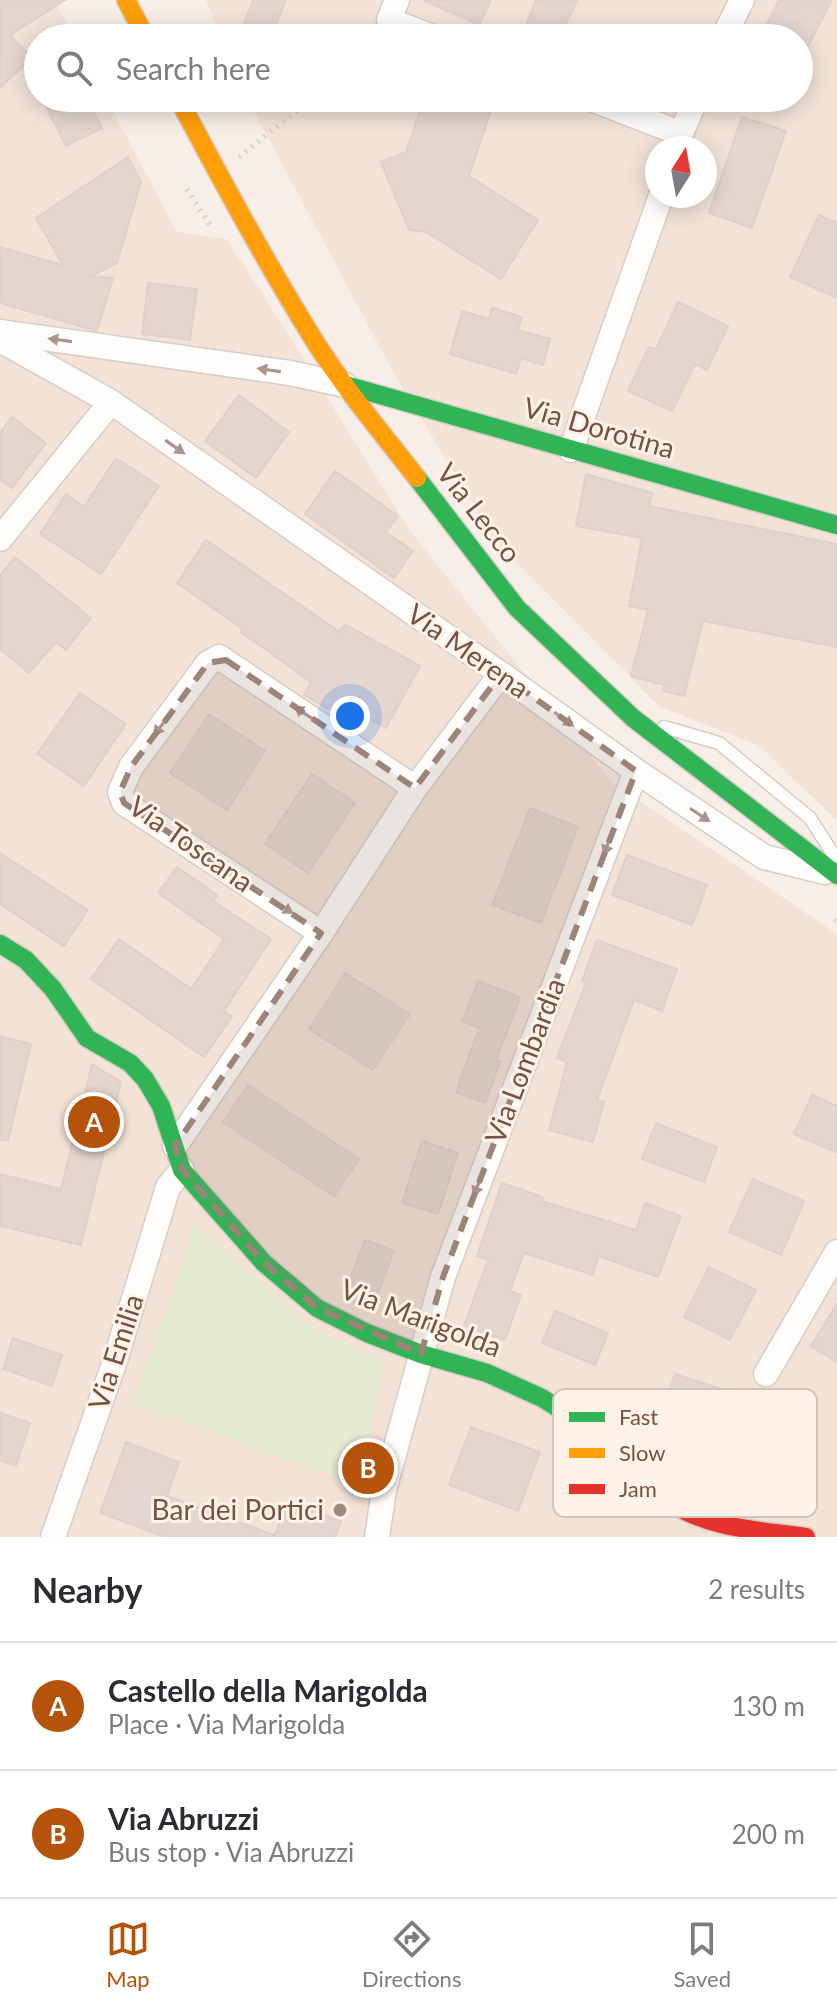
<!DOCTYPE html>
<html lang="en">
<head>
<meta charset="utf-8">
<style>
  :root { --surface:#fff; --page:#f7f7f7; --text:#2b2b33; --muted:#7c7c81; --line:#e1e1e2; --accent:#b45309 }
  body { margin:0; font-family:Lato,sans-serif; background:var(--page); color:var(--text) }
  .compass { position:absolute; left:645px; top:136px; width:72px; height:72px; border-radius:50%; background:var(--surface); box-shadow:0 4px 20px #0003; rotate:11deg }
  .you { position:absolute; left:350px; top:716px; width:28px; height:28px; margin:-20px; border:6px solid #fff; border-radius:50%; background:#1a73e8; box-shadow:0 0 0 12px #1a73e833 }
  .badge { display:grid; place-items:center; width:52px; height:52px; border-radius:50%; background:var(--accent); color:#fff; font-size:26px; font-weight:700 }
  .pin { position:absolute; translate:-50% -50%; border:4px solid #fff; box-shadow:0 2px 8px #0006 }
  .list { margin:0; padding:0; list-style:none }
  h2 { display:flex; justify-content:space-between; align-items:center; height:104px; margin:0; padding:0 32px; font-size:34px }
  h2 small { font-size:26px; font-weight:400; color:var(--muted) }
  .list li { display:grid; grid-template-columns:52px 1fr auto; gap:24px; align-items:center; box-sizing:border-box; height:128px; padding:0 32px; border-top:2px solid var(--line) }
  .list b { display:block; font-size:30px; white-space:nowrap }
  .list p { margin:0; font-size:26px; white-space:nowrap; color:var(--muted) }
  .list em { font-size:26px; font-style:normal; color:var(--muted) }
  .icon { flex:none; width:44px; height:44px; fill:none; stroke:currentColor; stroke-width:2; stroke-linecap:round; stroke-linejoin:round }
  .map { position:relative; flex:none; width:837px; height:1537px; overflow:hidden }
  .search { position:absolute; background:var(--surface); box-shadow:0 4px 20px #0003; left:24px; right:24px; top:24px; height:88px; display:flex; align-items:center; gap:20px; box-sizing:border-box; padding:0 28px; border-radius:44px; color:var(--muted); font-size:30px }
  .sheet { height:360px; background:var(--surface) }
  nav { display:flex; justify-content:space-around; align-items:center; box-sizing:border-box; height:112px; border-top:2px solid var(--line); background:var(--surface); font-size:22px; color:var(--muted) }
  nav a { display:grid; justify-items:center; gap:4px }
  nav .on { color:var(--accent) }
  .map>svg:first-child { display:block }
  .residential { fill:#f3e3d7; fill-rule:evenodd }
  .green { fill:#e5ecd1 }
  .building { fill:#e3d6cf; stroke:#dfd1c9; stroke-width:2 }
  .lines { fill:none; stroke-linecap:round; stroke-linejoin:round }
  .lane-casing { stroke:#d8ccc5; stroke-width:15 }
  .street-casing { stroke:#d8ccc5; stroke-width:27 }
  .fast-casing { stroke:#d7cac3; stroke-width:21 }
  .slow-casing { stroke:#d7cac3; stroke-width:21 }
  .jam-casing { stroke:#d7cac3; stroke-width:21 }
  .path { stroke:#d9cfcb; stroke-width:5; stroke-dasharray:2 6; stroke-linecap:butt }
  .lane { stroke:#fefdfb; stroke-width:12 }
  .street { stroke:#fefdfb; stroke-width:24 }
  .fast { stroke:#30b455; stroke-width:18 }
  .slow { stroke:#ff9f0a; stroke-width:18 }
  .jam { stroke:#e5322d; stroke-width:18 }
  .oneway { fill:#ab968f }
  .marked { fill:#9d8479; fill-opacity:0.2; stroke:#9d8479; stroke-width:6; stroke-dasharray:16 10; stroke-linejoin:round }
  .poi-dot { fill:#a2897f; stroke:#fff3e7; stroke-width:3 }
  .labels { text-anchor:middle; stroke-width:6; stroke-linejoin:round; paint-order:stroke }
  .street-label { font-size:28px; fill:#745247; stroke:#fff3e7 }
  .poi-label { font-size:28px; fill:#745247; stroke:#fff3e7; text-anchor:end }
  .key { fill:#fff3e7; stroke:#d5c3b7; stroke-width:2 }
  .key-label { font-size:22px; fill:#745247 }
</style>
</head>
<body>
<div class="map">
<svg width="837" height="1537" viewBox="0 0 837 1537">
  <rect width="100%" height="100%" fill="#f7efe7"/>
  <path class="residential" d="M0 0H54L75 38H38V98H106L177 232 226 239 266 299 410 531 613 783 837 934V1537H0Z
    M206 0H837V821L758 745 660 707 495 541 392 370 247 98H799V38H222ZM657 148H705V196H657Z"/>
  <path class="green" d="M194 1225 317 1332 384 1361 359 1485 131 1403 176 1285Z"/>
  <path class="building" d="M0 0H65L10 35 32 58 0 88Z
    M253 0H286L270 38H238Z
    M423 0H491L479 25Z
    M536 0H577L560 38H550L525 27Z
    M779 0H832L808 46 799 41V38H793L767 24Z
    M42 98H87L102 128 66 146Z
    M424 98H495L469 176 538 220 501 279 426 232 409 230 381 162 406 152Z
    M742 117 786 131 752 228 709 213Z
    M128 157 141 182 117 263 91 276 113 278 97 331 0 303V247L63 265 36 218Z
    M819 215 837 223V298L790 277Z
    M148 283 197 289 190 340 142 334Z
    M678 302 728 326 707 370 695 364 672 411 628 391 649 347 656 349Z
    M492 308 522 317 518 330 550 339 543 365 521 358 516 374 450 354 462 311 489 319Z
    M239 395 289 432 256 478 205 441Z
    M12 417 46 443 12 488 0 479V433Z
    M116 458 159 486 101 574 40 534 66 494 84 507Z
    M335 471 398 516 386 532 413 551 394 578 305 514Z
    M586 474 652 493 649 506 837 544V647L703 621 684 696 663 691 664 685 631 676 648 610 629 606 642 538 576 526Z
    M206 540 340 632 344 624 420 666 386 728 355 710 349 720 304 695 311 682 241 632 243 629 177 583Z
    M15 557 91 618 66 650 56 642 29 673 0 649V575Z
    M80 693 126 724 84 786 37 754Z
    M209 714 265 751 227 810 170 773Z
    M312 774 355 803 308 873 265 844Z
    M530 808 578 827 541 923 492 905Z
    M0 853 88 910 64 946 0 904Z
    M627 855 707 885 692 925 612 895Z
    M177 867 217 895 213 901 271 939 224 1011 232 1017 204 1057 91 979 119 939 191 989 224 939 158 893Z
    M597 940 677 969 662 1011 634 1000 597 1100 604 1102 593 1142 549 1130 567 1062 557 1058 586 982 582 981Z
    M345 973 410 1014 373 1070 309 1029Z
    M478 981 520 997 496 1060 500 1062 485 1103 456 1092 479 1028 462 1021Z
    M0 1036 31 1044 8 1141 0 1140Z
    M92 1064 121 1082 81 1245 0 1226V1174L61 1189Z
    M248 1085 359 1159 334 1196 223 1122Z
    M812 1095 837 1106V1153L794 1134Z
    M656 1123 717 1147 704 1182 642 1159Z
    M422 1141 458 1153 438 1214 402 1203Z
    M753 1179 804 1201 781 1255 729 1232Z
    M502 1183 543 1197 542 1201 636 1230 645 1203 681 1216 658 1277 598 1256 593 1275 524 1253 510 1291 521 1295 505 1340 464 1326 488 1260 477 1256Z
    M365 1240 394 1251 372 1309 343 1298Z
    M709 1267 756 1290 730 1340 684 1317Z
    M837 1304V1362L811 1346Z
    M555 1311 608 1333 595 1365 542 1343Z
    M13 1338 62 1355 52 1386 3 1369Z
    M675 1374 748 1398 736 1434 663 1410Z
    M0 1413 30 1423 16 1466 0 1460Z
    M471 1427 540 1452 518 1511 449 1485Z
    M126 1442 179 1462 167 1496 274 1535V1537H166L100 1513Z
    M287 1502 341 1521 335 1537H274Z"/>
  <g class="lines">
    <g class="lane-casing">
      <path id="lane" d="M664 727 719 743 810 818 835 857"/>
    </g>
    <g class="street-casing">
      <path id="street" d="M397 0 389 20 435 38
        M723 38 742 0
        M589 98 679 133
        M676 146 696 98
        M0 332 290 373 345 385
        M0 340 111 402 501 674 636 771 764 857 825 872
        M571 450 661 196
        M0 539 111 402
        M321 933 124 803 120 792 131 767 208 663 219 657 415 788
        M175 1146 321 933 415 788 501 674
        M766 1374 837 1252
        M53 1537 115 1361 168 1187 182 1170
        M377 1537 384 1490 443 1277 636 771"/>
    </g>
    <g class="fast-casing">
      <path id="fast" d="M345 385 837 525
        M417 478 517 608 633 718 837 875
        M0 944 26 960 53 989 87 1038 130 1063 145 1079 161 1106 182 1170 264 1263 317 1308 367 1333 421 1354 487 1373 542 1398 583 1424 616 1455"/>
    </g>
    <g class="slow-casing">
      <path id="slow" d="M126 0 146 38
        M178 98C221 179 265 261 314 340 344 388 382 433 417 478"/>
    </g>
    <g class="jam-casing">
      <path id="jam" d="M616 1455C633 1470 649 1488 668 1501 708 1529 759 1530 806 1537"/>
    </g>
    <path class="path" d="M239 157 313 98
      M187 189 210 225 214 223
      M834 920 837 922"/>
    <use href="#lane" class="lane"/>
    <use href="#street" class="street"/>
    <use href="#fast" class="fast"/>
    <use href="#slow" class="slow"/>
    <use href="#jam" class="jam"/>
  </g>
  <defs><path id="oneway-solid" d="M-6-.8H1V-3.2L6.5 0L1 3.2V.8H-6Z" transform="scale(2)"/></defs>
  <g class="oneway">
    <use href="#oneway-solid" transform="translate(60 340) rotate(-172)"/>
    <use href="#oneway-solid" transform="translate(269 370) rotate(-172)"/>
    <use href="#oneway-solid" transform="translate(175 447) rotate(35)"/>
    <use href="#oneway-solid" transform="translate(304 713) rotate(-146)"/>
    <use href="#oneway-solid" transform="translate(564 719) rotate(36)"/>
    <use href="#oneway-solid" transform="translate(161 726) rotate(127)"/>
    <use href="#oneway-solid" transform="translate(700 815) rotate(34)"/>
    <use href="#oneway-solid" transform="translate(608 844) rotate(111)"/>
    <use href="#oneway-solid" transform="translate(283 907) rotate(33)"/>
    <use href="#oneway-solid" transform="translate(478 1185) rotate(111)"/>
  </g>
  <path class="marked" d="M226 660 415 788 501 674 636 771 443 1277 421 1354 317 1308 264 1263 182 1170 175 1146 321 933 124 803 120 792 131 767 208 663Z"/>
  <circle class="poi-dot" cx="340" cy="1510" r="8"/>
  <g class="labels">
    <g class="street-label">
      <text transform="translate(599 428) rotate(16)" y="10">Via Dorotina</text>
      <text transform="translate(479 513) rotate(52)" y="10">Via Lecco</text>
      <text transform="translate(468 651) rotate(35)" y="10">Via Merena</text>
      <text transform="translate(191 844) rotate(35)" y="10">Via Toscana</text>
      <text transform="translate(525 1061) rotate(-69)" y="10">Via Lombardia</text>
      <text transform="translate(421 1318) rotate(21)" y="10">Via Marigolda</text>
      <text transform="translate(116 1352) rotate(-72)" y="10">Via Emilia</text>
    </g>
    <g class="poi-label">
      <text x="324" y="1520">Bar dei Portici</text>
    </g>
  </g>
  <rect x="553" y="1389" width="264" height="128" rx="12" class="key"/>
  <rect x="569" y="1412" width="36" height="10" fill="#30b455"/>
  <rect x="569" y="1448" width="36" height="10" fill="#ff9f0a"/>
  <rect x="569" y="1484" width="36" height="10" fill="#e5322d"/>
  <g class="key-label">
    <text x="619" y="1425">Fast</text>
    <text x="619" y="1461">Slow</text>
    <text x="619" y="1497">Jam</text>
  </g>
</svg>
<svg class="compass" viewBox="-18 -18 36 36"><path d="M0-13l5 13h-10z" fill="#e53935"/><path d="M0 13l5-13h-10z" fill="#7c7c81"/></svg>
<div class="you"></div>
<div class="pin badge" style="left:94px;top:1122px">A</div>
<div class="pin badge" style="left:368px;top:1468px">B</div>
<div class="search"><svg class="icon" aria-label="search" viewBox="0 0 24 24"><circle cx="10" cy="10" r="6"/><path d="M15 15l6 6"/></svg>Search here</div>
</div>
<section class="sheet">
<h2>Nearby<small>2 results</small></h2>
<ul class="list">
<li><span class="badge">A</span><div><b>Castello della Marigolda</b><p>Place · Via Marigolda</p></div><em>130 m</em></li>
<li><span class="badge">B</span><div><b>Via Abruzzi</b><p>Bus stop · Via Abruzzi</p></div><em>200 m</em></li>
</ul>
</section>
<nav>
<a class="on"><svg class="icon" aria-label="map" viewBox="0 0 24 24"><path d="M3 6l6-2 6 2 6-2v14l-6 2-6-2-6 2zM9 4v14M15 6v14"/></svg>Map</a>
<a><svg class="icon" aria-label="directions" viewBox="0 0 24 24"><path d="M12 3l9 9-9 9-9-9zM9 14v-3h6M13 9l2 2-2 2"/></svg>Directions</a>
<a><svg class="icon" aria-label="saved" viewBox="0 0 24 24"><path d="M7 4h10v16l-5-4-5 4z"/></svg>Saved</a>
</nav>
</body>
</html>
